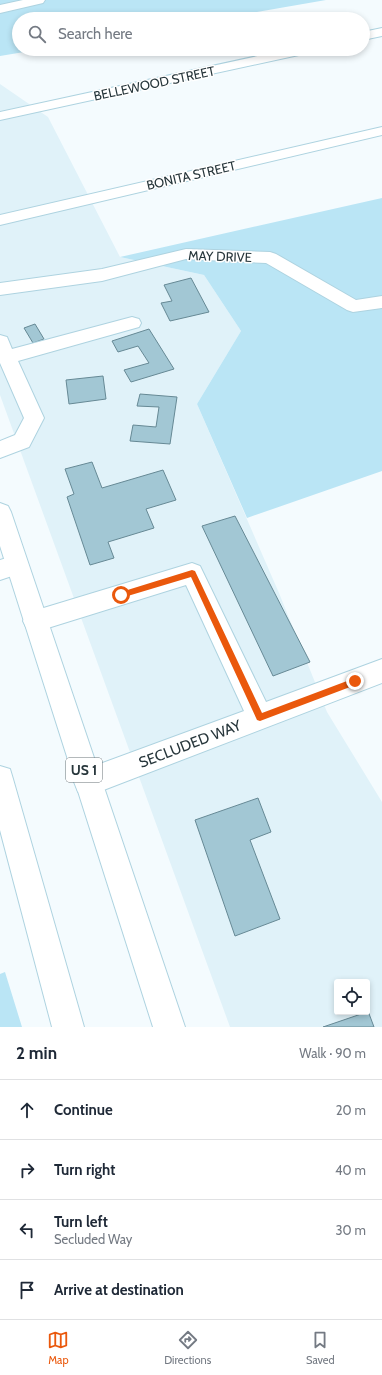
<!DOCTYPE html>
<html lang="en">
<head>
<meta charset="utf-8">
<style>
  :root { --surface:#fff; --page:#f2f2f3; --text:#1f2937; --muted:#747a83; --line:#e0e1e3; --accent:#ea580c }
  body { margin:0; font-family:Cabin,sans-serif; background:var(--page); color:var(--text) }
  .controls { position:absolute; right:12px; bottom:12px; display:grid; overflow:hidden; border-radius:4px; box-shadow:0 2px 6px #0003 }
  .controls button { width:36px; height:36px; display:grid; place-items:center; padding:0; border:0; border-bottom:1px solid var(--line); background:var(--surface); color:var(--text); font:20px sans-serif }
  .stop { position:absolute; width:12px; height:12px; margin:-9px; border:3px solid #ea580c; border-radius:50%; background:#fff }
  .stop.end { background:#ea580c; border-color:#fff; box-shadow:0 1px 4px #0008 }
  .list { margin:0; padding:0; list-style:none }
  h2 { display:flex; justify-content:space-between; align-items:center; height:52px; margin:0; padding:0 16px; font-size:17px }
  h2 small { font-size:13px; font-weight:400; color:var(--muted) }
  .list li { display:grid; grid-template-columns:26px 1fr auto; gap:12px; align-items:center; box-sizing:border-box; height:60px; padding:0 16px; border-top:1px solid var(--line) }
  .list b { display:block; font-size:15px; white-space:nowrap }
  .list p { margin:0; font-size:13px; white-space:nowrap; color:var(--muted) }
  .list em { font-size:13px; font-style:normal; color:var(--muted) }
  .icon { flex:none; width:22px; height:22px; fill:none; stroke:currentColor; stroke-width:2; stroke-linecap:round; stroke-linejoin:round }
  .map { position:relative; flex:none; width:382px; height:1027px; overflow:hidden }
  .search { position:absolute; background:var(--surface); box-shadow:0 2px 6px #0003; left:12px; right:12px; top:12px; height:44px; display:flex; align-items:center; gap:10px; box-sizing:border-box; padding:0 14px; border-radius:22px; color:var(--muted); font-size:15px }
  .sheet { height:292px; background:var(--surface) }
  nav { display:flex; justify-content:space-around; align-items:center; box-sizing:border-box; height:56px; border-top:1px solid var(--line); background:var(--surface); font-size:11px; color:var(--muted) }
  nav a { display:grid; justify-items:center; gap:2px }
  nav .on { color:var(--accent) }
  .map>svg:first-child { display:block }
  .built { fill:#e0f2f9; fill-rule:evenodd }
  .green { fill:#bae5f5 }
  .building { fill:#a2c7d4; stroke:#668995 }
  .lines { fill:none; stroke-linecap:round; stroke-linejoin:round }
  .minor-casing { stroke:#aed3e0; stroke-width:2 }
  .major-casing { stroke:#aed3e0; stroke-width:2 }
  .minor { fill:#fff; fill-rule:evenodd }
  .major { fill:#fff; fill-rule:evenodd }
  .route { fill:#ea580c }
  .labels { text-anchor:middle; stroke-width:3; stroke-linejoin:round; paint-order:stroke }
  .far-street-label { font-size:13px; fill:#27363b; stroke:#fff }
  .shield { fill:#fff; stroke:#687276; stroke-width:1 }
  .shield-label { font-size:14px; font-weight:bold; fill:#27363b }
  .street-label { font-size:15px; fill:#27363b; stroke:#fff }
</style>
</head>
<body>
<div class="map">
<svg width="382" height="1027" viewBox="0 0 382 1027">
  <rect width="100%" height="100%" fill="#f4fbfe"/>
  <path class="built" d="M0 84 48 117 120 257 204 275 241 331 197 404 279 593 327 712 382 802V1027H230L0 395ZM337 982H367V1012H337Z"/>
  <path class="green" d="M0 0H326L216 19H19V49H42L0 56Z
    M382 198V471L247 518 197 404 241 331 204 275 120 257Z
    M5 972 22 1027H0V974Z"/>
  <path class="building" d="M191 278 209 312 170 321 161 303 172 301 164 285Z
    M35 324 44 339 33 343 24 328Z
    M149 329 174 369 131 382 124 370 149 363 138 346 118 352 112 341Z
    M103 376 106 399 69 404 66 380Z
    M140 394 177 397 170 444 130 441 133 425 156 427 159 407 137 406Z
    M92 462 102 488 163 470 176 500 146 509 154 528 108 542 114 558 90 565 67 497 74 494 65 469Z
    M235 516 310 662 273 676 202 526Z
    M258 798 271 832 250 840 280 919 235 936 195 820Z
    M368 1011 374 1027H323L367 1012Z"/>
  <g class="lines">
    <g class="minor-casing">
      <path id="minor" d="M23 0H45L43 3 0 13V5Z
        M382 28V36L363 40V32Z
        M290 49H315L313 52 308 53 0 120V112Z
        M382 127V135L0 225V215Z
        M186 249 270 252 276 254 356 300 382 296V308L353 312 347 310 266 263 186 259 102 281 0 295V283L102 269Z
        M132 317 139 319 141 323 139 327 18 361 44 418 29 447 0 458V441L15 435 24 418 0 363V335L7 337 12 349Z
        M16 555 24 558 27 565 24 572 0 580V560Z
        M192 563 200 566 266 702 382 659V683L88 796 78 792 74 782 78 772 244 711 186 585 35 632 27 629 23 621 27 613Z"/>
    </g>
    <g class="major-casing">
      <path id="major" d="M0 503 8 506 11 512 185 1027H153L0 546Z
        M0 766 10 769 13 779 84 1027H52L0 830Z"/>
    </g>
    <use href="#minor" class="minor"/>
    <use href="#major" class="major"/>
  </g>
  <path class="route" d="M192 570 195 571 262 713 355 678 359 681 358 684 260 721 257 720 191 577 121 598 117 595 121 592Z"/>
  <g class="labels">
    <g class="far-street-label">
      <text transform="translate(154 83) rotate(-12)" y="5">BELLEWOOD STREET</text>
      <text transform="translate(191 175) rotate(-13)" y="5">BONITA STREET</text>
      <text transform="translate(220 256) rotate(2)" y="5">MAY DRIVE</text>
    </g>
    <rect class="shield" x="66" y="758" width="36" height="24" rx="3"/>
    <g class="shield-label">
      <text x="84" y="775">US 1</text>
    </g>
    <g class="street-label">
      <text transform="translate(190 744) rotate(-21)" y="5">SECLUDED WAY</text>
    </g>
  </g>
</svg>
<div class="controls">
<button><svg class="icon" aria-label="locate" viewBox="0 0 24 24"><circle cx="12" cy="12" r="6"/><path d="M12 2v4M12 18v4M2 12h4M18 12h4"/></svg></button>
</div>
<div class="stop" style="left:121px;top:595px"></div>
<div class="stop end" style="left:355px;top:681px"></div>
<div class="search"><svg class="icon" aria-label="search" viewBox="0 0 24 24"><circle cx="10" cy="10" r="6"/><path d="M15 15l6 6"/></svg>Search here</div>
</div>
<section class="sheet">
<h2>2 min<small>Walk · 90 m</small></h2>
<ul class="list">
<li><svg class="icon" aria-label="ahead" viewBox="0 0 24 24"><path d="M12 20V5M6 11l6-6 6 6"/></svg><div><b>Continue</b></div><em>20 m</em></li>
<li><svg class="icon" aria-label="right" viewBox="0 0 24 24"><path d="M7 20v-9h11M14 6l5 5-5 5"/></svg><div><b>Turn right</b></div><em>40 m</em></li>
<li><svg class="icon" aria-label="left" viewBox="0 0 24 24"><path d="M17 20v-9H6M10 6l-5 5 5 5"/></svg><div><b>Turn left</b><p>Secluded Way</p></div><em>30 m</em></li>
<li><svg class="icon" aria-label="arrive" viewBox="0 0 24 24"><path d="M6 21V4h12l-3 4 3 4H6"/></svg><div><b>Arrive at destination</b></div></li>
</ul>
</section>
<nav>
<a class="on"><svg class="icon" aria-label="map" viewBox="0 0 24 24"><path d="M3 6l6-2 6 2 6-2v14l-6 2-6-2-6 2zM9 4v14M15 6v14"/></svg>Map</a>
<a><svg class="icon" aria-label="directions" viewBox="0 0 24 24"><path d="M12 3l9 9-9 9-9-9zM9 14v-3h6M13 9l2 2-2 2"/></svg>Directions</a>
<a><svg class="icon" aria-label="saved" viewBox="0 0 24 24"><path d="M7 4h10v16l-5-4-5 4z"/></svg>Saved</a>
</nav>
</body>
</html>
